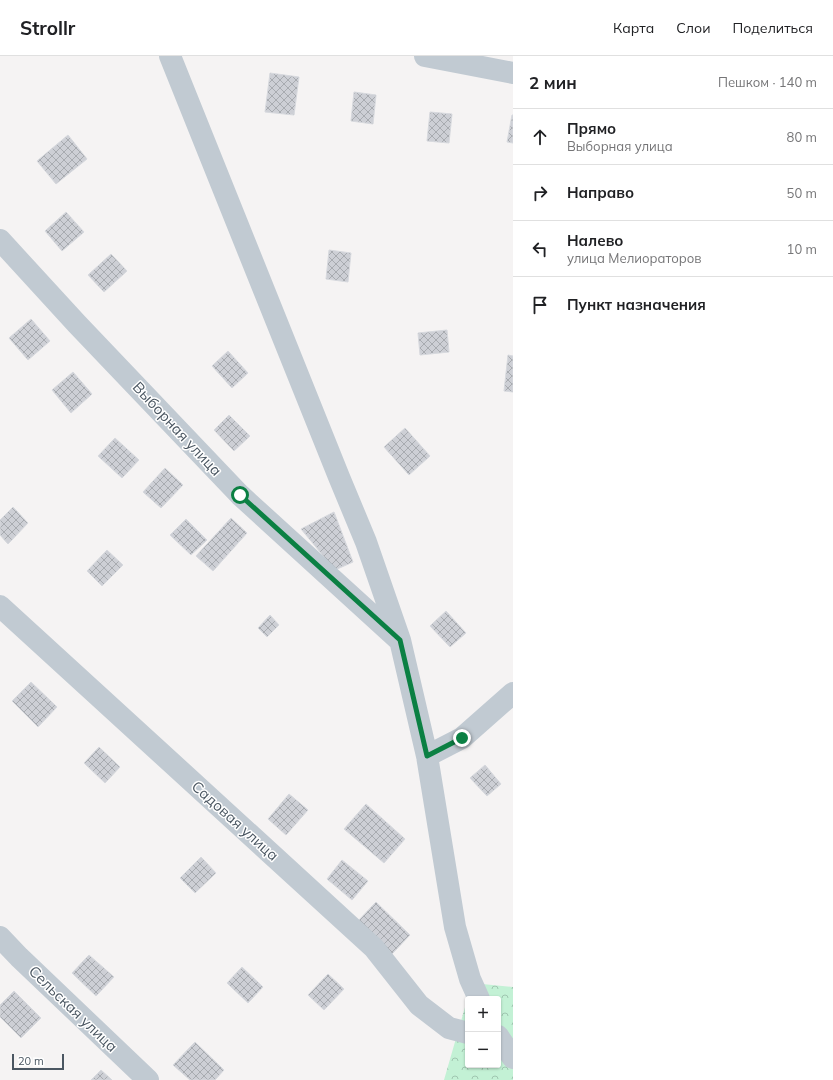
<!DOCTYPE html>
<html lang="ru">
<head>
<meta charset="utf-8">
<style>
  :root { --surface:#fff; --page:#f2f2f2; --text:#202124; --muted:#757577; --line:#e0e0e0 }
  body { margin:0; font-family:Mulish,sans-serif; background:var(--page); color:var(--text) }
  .controls { position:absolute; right:12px; bottom:12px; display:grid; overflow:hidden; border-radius:4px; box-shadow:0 1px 3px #0004 }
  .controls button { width:36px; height:36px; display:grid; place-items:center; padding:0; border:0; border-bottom:1px solid var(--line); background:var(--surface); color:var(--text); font:20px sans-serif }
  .scale { position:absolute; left:12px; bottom:10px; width:52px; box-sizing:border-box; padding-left:4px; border:2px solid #4a5661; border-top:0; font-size:11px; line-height:14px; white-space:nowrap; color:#4a5661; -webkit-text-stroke:3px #fff; paint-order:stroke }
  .stop { position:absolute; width:12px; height:12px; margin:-9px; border:3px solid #0b8043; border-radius:50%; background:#fff }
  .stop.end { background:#0b8043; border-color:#fff; box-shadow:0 1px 4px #0008 }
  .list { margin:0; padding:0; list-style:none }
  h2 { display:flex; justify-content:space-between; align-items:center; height:52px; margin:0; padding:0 16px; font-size:17px }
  h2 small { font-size:13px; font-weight:400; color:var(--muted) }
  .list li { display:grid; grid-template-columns:26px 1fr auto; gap:12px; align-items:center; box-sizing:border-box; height:56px; padding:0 16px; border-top:1px solid var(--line) }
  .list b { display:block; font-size:15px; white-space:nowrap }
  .list p { margin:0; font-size:13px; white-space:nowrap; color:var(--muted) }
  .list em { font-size:13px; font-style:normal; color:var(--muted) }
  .icon { flex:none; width:22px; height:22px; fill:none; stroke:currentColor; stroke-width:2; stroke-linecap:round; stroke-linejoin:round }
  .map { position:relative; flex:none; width:513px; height:1024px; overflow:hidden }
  header { display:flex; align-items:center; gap:24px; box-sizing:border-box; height:56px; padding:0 20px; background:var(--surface); border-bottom:1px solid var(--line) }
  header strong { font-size:19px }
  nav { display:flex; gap:22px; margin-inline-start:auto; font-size:14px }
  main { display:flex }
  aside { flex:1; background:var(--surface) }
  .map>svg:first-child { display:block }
  .forest { fill:url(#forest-crowns); fill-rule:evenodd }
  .building { fill:url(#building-cross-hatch); stroke:#d7d9de }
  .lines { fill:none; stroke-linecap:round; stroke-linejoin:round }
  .minor { stroke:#c1cad2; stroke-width:22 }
  .route { stroke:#0b8043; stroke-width:5 }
  .labels { text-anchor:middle; stroke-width:3; stroke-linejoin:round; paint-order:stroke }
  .street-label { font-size:15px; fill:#4a5661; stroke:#fff }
</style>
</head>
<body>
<header>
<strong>Strollr</strong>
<nav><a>Карта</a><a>Слои</a><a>Поделиться</a></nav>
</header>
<main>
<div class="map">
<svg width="513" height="1024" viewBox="0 0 513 1024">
  <defs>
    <pattern id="forest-crowns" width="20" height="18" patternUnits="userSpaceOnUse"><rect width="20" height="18" fill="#c3f1d5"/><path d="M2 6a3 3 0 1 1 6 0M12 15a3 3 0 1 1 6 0" fill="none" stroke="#a0c6b0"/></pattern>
    <pattern id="building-cross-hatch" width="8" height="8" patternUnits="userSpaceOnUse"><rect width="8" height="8" fill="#cdcfd5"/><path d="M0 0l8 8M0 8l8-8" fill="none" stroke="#a8abb0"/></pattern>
  </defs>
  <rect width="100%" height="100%" fill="#f5f3f3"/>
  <path class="forest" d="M472 927 513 931V1024H444ZM468 943H498V1009H468Z"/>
  <path class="building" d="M270 17 299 21 294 59 265 56Z
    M354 36 376 39 373 68 351 65Z
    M430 56 452 58 449 87 427 85Z
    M512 59H513V87L507 86Z
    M68 79 87 103 56 128 37 105Z
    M66 156 84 176 62 195 45 175Z
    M329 194 351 197 348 226 326 223Z
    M111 198 127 215 104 236 88 219Z
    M31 263 50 285 28 304 9 282Z
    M447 274 449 296 420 299 418 277Z
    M228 295 248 317 232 332 212 310Z
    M508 299 513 300V336L504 335Z
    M73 316 92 338 71 357 52 334Z
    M229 359 250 380 234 395 214 374Z
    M405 372 430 400 409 419 384 391Z
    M115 382 139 404 122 422 98 400Z
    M165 412 183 429 161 452 143 436Z
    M13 451 28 467 8 488 0 479V464Z
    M334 456 353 506 335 514 301 473Z
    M231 462 247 477 213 515 196 500Z
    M186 463 207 484 191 499 170 479Z
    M107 494 123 509 102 530 87 515Z
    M446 555 466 577 450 591 430 570Z
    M270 559 279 569 267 581 258 572Z
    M31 626 57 651 38 671 12 645Z
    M99 691 120 711 105 727 84 707Z
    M485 709 501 728 487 740 470 722Z
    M289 738 308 754 286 779 268 763Z
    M366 748 405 783 384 807 344 773Z
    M201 801 216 817 195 837 180 822Z
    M342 804 368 825 352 844 327 823Z
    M376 846 410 879 391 899 357 866Z
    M89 899 114 921 96 940 72 917Z
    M242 911 263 931 248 947 227 927Z
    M328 918 344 933 324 954 308 939Z
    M14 935 41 962 21 982 0 961V949Z
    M195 986 224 1014 215 1024H190L173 1009Z
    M101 1014 112 1024H91Z"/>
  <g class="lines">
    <path class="minor" d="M170 0 339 421 366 486 400 584 427 700 455 871 470 923 479 943
      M425 0 513 17
      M0 184 77 268 240 439 398 583
      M0 550 374 892 419 949 449 972 468 977
      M427 700 462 682 513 637
      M0 881 19 901 148 1024
      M498 980 513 1002"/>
  </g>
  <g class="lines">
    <path class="route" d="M240 439 400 584 427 700 462 682"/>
  </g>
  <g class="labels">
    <g class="street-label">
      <text transform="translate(177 373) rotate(47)" y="5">Выборная улица</text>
      <text transform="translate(235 765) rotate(42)" y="5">Садовая улица</text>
      <text transform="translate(73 953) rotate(44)" y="5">Сельская улица</text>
    </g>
  </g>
</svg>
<div class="controls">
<button>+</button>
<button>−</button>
</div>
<div class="scale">20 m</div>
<div class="stop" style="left:240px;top:439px"></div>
<div class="stop end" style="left:462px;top:682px"></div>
</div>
<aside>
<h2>2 мин<small>Пешком · 140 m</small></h2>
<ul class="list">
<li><svg class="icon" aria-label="ahead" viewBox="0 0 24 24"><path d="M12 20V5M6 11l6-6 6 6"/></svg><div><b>Прямо</b><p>Выборная улица</p></div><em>80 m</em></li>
<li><svg class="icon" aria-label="right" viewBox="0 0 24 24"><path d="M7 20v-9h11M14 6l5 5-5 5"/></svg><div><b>Направо</b></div><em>50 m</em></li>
<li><svg class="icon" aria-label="left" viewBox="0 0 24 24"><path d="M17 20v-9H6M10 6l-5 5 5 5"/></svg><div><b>Налево</b><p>улица Мелиораторов</p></div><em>10 m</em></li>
<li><svg class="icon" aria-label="arrive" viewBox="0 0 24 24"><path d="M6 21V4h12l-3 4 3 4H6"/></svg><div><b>Пункт назначения</b></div></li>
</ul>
</aside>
</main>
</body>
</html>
